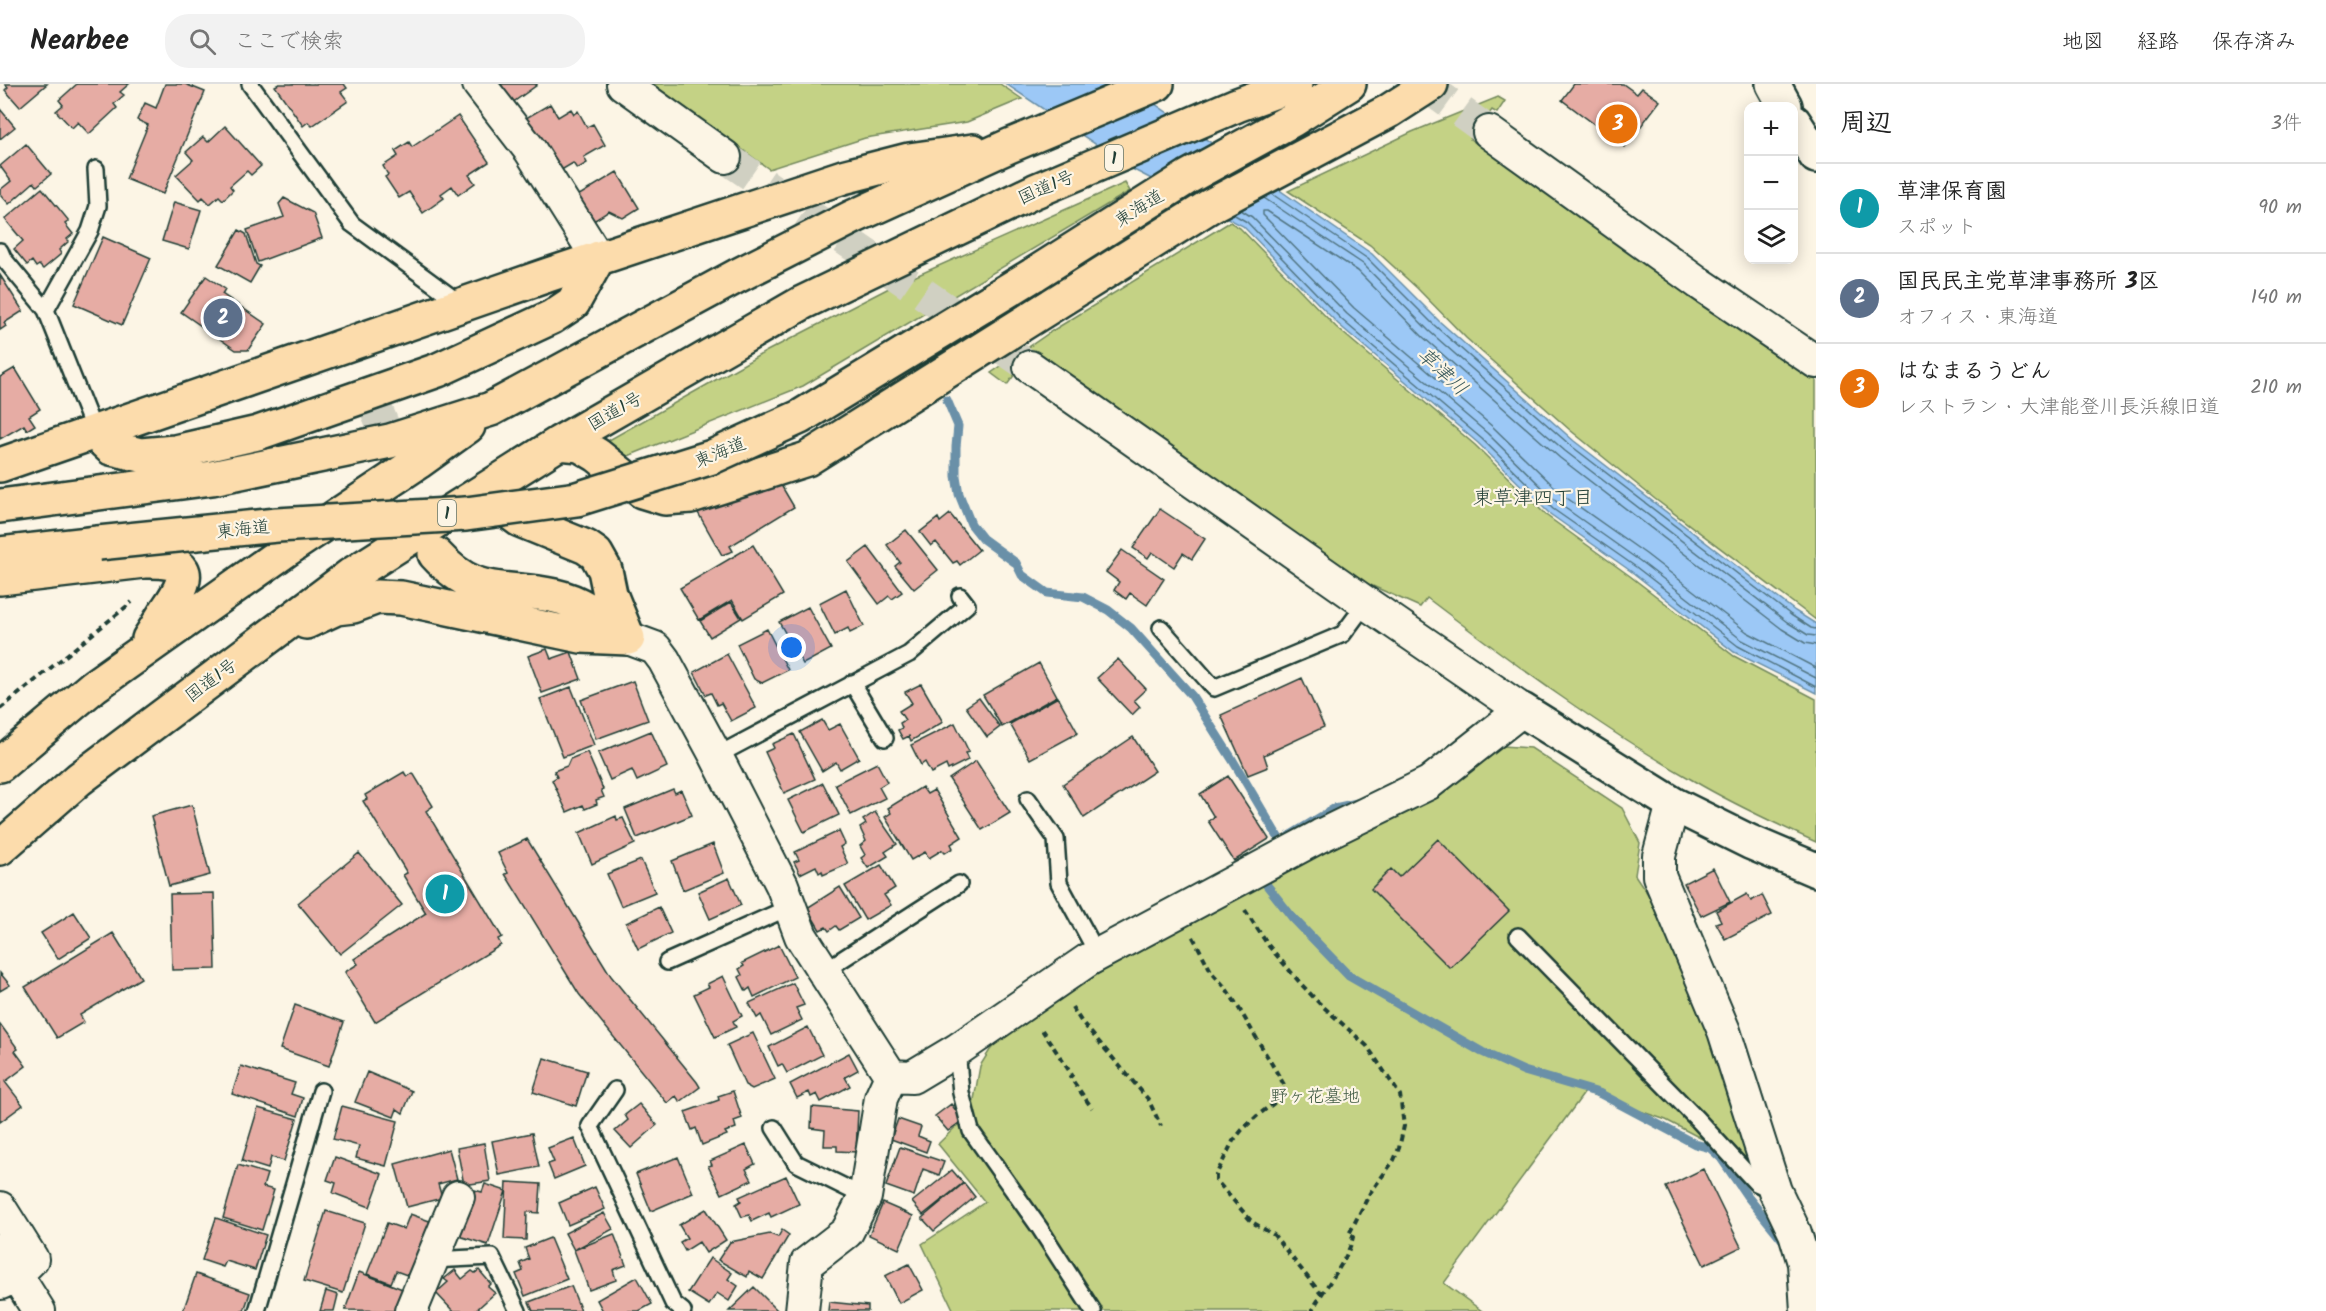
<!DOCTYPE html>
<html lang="ja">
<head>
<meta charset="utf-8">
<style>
  :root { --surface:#fff; --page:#f2f2f2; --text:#222; --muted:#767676; --line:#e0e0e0; --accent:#1f6fb2 }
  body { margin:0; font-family:Kalam,"Klee One",sans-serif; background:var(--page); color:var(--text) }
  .controls { position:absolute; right:18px; top:18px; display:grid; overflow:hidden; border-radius:12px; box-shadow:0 3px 15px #0003 }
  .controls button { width:54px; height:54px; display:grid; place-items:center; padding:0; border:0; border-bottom:2px solid var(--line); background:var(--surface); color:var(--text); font:30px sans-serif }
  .you { position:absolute; left:792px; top:564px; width:21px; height:21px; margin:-15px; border:4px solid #fff; border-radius:50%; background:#1a73e8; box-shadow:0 0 0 9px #1a73e833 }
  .badge { display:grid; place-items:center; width:39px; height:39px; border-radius:50%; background:var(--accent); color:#fff; font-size:20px; font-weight:700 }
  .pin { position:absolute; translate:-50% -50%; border:3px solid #fff; box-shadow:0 2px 6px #0006 }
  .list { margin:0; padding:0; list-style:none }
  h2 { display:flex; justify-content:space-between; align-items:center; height:78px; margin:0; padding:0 24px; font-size:26px }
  h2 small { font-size:20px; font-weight:400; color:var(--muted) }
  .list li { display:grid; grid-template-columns:39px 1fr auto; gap:18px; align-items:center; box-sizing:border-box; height:90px; padding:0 24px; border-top:2px solid var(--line) }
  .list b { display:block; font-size:22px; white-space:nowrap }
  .list p { margin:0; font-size:20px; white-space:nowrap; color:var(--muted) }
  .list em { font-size:20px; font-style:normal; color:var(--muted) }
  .icon { flex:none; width:33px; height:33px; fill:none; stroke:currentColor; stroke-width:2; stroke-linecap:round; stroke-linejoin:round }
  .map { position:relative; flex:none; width:1816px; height:1227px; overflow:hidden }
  header { display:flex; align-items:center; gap:36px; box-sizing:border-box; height:84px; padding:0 30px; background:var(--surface); border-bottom:2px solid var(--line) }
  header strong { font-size:28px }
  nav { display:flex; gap:33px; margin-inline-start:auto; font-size:21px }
  .search { width:420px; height:54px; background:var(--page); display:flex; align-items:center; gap:15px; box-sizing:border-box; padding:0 21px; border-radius:24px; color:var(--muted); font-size:22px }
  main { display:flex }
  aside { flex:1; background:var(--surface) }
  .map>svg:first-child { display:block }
  .green { fill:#c4d285; stroke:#72885c; stroke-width:1.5 }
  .water { fill:#9cc8f6; stroke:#6a90a8; stroke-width:1.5 }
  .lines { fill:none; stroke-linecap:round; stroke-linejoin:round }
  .shore { stroke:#517582; stroke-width:1.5 }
  .stream { stroke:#6a90a8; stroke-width:9 }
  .building { fill:#e6aca4; stroke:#1f3d34; stroke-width:1.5 }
  .minor-tunnel { stroke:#d0d0c2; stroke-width:32; stroke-dasharray:32 16; stroke-linecap:butt }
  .trunk-tunnel { stroke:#d0d0c2; stroke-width:33; stroke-dasharray:33 16; stroke-linecap:butt }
  .service-casing { stroke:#1f3d34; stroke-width:20 }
  .minor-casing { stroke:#1f3d34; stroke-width:36 }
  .tertiary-casing { stroke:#1f3d34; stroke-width:38 }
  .trunk-casing { stroke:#1f3d34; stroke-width:38 }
  .path { stroke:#1f3d34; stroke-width:4; stroke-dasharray:6 4.5; stroke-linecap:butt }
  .service { stroke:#fcf5e5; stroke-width:15 }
  .minor { stroke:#fcf5e5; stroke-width:32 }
  .tertiary { stroke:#fcf5e5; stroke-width:33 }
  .trunk { stroke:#fcdcac; stroke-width:33 }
  .trunk-bridge-casing { stroke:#1f3d34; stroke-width:38; stroke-linecap:butt }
  .trunk-bridge { stroke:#fcdcac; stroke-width:33 }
  .labels { text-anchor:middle; stroke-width:4.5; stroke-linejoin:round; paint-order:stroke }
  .shield { fill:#fcf5e5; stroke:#617469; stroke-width:1.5 }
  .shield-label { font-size:16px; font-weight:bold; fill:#1f3d34 }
  .street-label { font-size:18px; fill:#1f3d34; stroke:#fcf5e5 }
  .park-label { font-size:18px; fill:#405b44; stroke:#fcf5e5 }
  .water-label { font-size:20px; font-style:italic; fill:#38595b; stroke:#fcf5e5 }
  .neighbourhood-label { font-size:20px; fill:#1f3d34; stroke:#fcf5e5 }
</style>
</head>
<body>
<header>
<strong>Nearbee</strong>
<div class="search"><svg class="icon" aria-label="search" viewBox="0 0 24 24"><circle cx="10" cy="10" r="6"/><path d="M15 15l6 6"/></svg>ここで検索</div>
<nav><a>地図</a><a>経路</a><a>保存済み</a></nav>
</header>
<main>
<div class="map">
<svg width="1816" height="1227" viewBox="0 0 1816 1227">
  <rect width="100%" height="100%" fill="#fcf5e5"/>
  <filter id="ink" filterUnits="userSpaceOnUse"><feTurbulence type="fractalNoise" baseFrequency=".0167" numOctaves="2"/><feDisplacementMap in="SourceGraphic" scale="12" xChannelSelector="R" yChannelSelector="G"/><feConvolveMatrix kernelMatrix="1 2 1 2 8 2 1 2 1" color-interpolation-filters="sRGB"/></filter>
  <g filter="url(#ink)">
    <path class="green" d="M653 0H1000L1022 15 967 38 865 54 769 85Z
      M1498 13 1505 17 1497 29 1492 26 1470 55 1816 295V536L1655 415 1570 346 1466 254 1417 204 1370 161 1288 107 1412 48Z
      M1125 99 1130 107 803 302 618 376 607 364 609 356 767 267 889 204Z
      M1230 138 1240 144 1336 243 1475 361 1547 432 1630 492 1734 572 1816 615V758C1774 739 1733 720 1694 697 1600 644 1513 579 1427 514L1420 523 1350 492 1029 271 1007 301 991 289 1052 247Z
      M1503 662 1531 664 1622 724 1640 759 1635 791 1658 825 1712 952 1755 1076 1740 1085 1708 1058 1666 1036 1585 1008 1444 1199 1482 1227H954L922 1160 985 1118 938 1060 972 1027 980 982 990 966 999 956 1037 926 1242 805Z"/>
    <path class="water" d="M1006 0H1126L1372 170 1439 237 1574 357 1795 527 1816 540V609L1734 568 1632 488 1550 430 1478 359 1338 240 1243 142 1134 86Z"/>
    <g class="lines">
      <path class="shore" d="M1272 110 1368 175 1434 241 1570 361 1791 531 1811 544 1816 545
        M1264 114 1363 180 1429 247 1565 367 1787 538 1808 551 1816 552
        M1241 126 1252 133 1347 230 1487 349 1558 419 1640 477 1742 556 1816 594
        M1233 130 1247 138 1342 236 1482 355 1553 425 1636 483 1738 562 1816 603
        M1816 561 1805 559 1782 545 1560 374 1423 253 1358 187 1267 127H1263V131L1354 224 1493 343 1564 412 1646 470 1747 548 1816 584"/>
      <path class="stream" d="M947 316 958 342 956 363V392L959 410 971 440 983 455 1016 479 1022 491 1047 509 1083 513 1108 526 1131 544 1192 612 1232 675 1281 758
        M1289 752 1335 724 1357 719
        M1258 790 1292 833 1349 892 1482 968 1524 987 1599 1009 1695 1060 1710 1064 1721 1074 1747 1112 1782 1155"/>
    </g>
    <path class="building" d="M5 0H47L20 23 5 6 8 3Z
      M77 0H129L120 8 124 11 114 20 117 24 89 50 78 38 72 44 56 27 63 21 59 16Z
      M165 0H185L205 8 163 110 126 95 148 41 137 36 145 19 156 24Z
      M279 0H344L347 4 341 8 348 17 312 42 308 38 303 42 275 2Z
      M499 0H537V1L512 19Z
      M1574 0H1623L1637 10 1642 4 1660 17 1625 63 1562 16Z
      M550 20 558 33 571 25 574 30 578 27 587 43 593 40 605 61 584 73 587 79 577 85 573 79 558 88 526 34Z
      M0 25 15 43 0 55Z
      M458 32 489 78 469 91 475 99 458 111 452 102 441 110 444 114 423 129 409 108 399 114 385 93 388 91 383 82 398 72 395 67 409 58 412 63Z
      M225 42 261 82 251 91 247 87 230 102 233 106 223 116 219 112 210 120 203 113 200 116 176 91 193 76 186 68 203 53 208 58Z
      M26 60 51 90 37 102 34 98 9 120 0 110V106L11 97 0 82Z
      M617 88 639 124 623 134 609 127 592 138 576 113Z
      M42 104 69 137 65 140 73 150 67 155 69 157 59 166 61 170 43 185 39 181 36 183 32 177 27 181 14 165 23 157 5 135Z
      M284 114 313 129 322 154 258 178 247 146 284 133 279 120Z
      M174 118 201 126 189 165 162 157Z
      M239 146 246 150 256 180 260 182 250 199 218 181Z
      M103 153 151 174 122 241 74 220Z
      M0 191 23 227 4 239 6 242 0 246Z
      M206 192 225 205 222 210 266 240 248 266H236L181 228Z
      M15 284 40 325 29 332 35 341 27 346 24 341 0 355V293Z
      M781 401 794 423 730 462 733 467 722 471 697 427Z
      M1160 425 1205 455 1192 475 1183 469 1174 483 1152 468 1148 474 1133 464Z
      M950 430 979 466 960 481 957 477 953 479 936 458 931 462 920 448 938 434 940 438Z
      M906 446 938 486 914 505 895 482 900 478 887 461Z
      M753 461 783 511 743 535 732 516 699 536 680 504Z
      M868 463 902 508 892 515 889 512 879 520 848 478Z
      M1122 466 1164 495 1147 521 1130 509 1126 515 1114 506 1119 498 1106 488Z
      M846 505 864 542 850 549 848 544 835 551 819 519Z
      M731 518 741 534 710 553 700 537Z
      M808 523 831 565 803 580 779 538Z
      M767 545 788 586 762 599 754 595 737 560Z
      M547 565 551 575 571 568 581 595 542 609 528 572Z
      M727 570 756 624 731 637 721 619 717 621 711 609 706 611 694 588Z
      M1118 575 1146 605 1134 616 1140 623 1132 631 1097 594Z
      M1039 579 1057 612 1002 643 983 611Z
      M1302 594 1324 643 1264 671 1268 683 1248 691 1221 631Z
      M633 597 648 636 596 655 581 616Z
      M921 600 943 638 911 657 909 652 903 655 898 646 902 644 900 639 905 636 899 627 912 619 905 608Z
      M571 603 594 661 563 673 540 615Z
      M1058 613 1078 649 1030 675 1010 640Z
      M979 614 1000 643 987 653 966 623Z
      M822 636 828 646 840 640 859 674 840 685 836 678 822 687 800 648Z
      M955 639 969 668 965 669 968 676 948 686 946 681 931 689 925 678 921 681 911 661Z
      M651 647 667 683 637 697 632 686 610 696 598 669Z
      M794 650 815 695 784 709 765 668 774 664 772 660Z
      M1133 653 1155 687 1084 734 1063 700Z
      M587 668 603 705 601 706 604 713 596 716 597 720 585 725 583 721 567 728 552 696 557 693 554 687 567 682 570 675Z
      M976 677 1010 729 982 746 949 695Z
      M877 679 887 698 879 703 885 714 851 731 835 700Z
      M404 688 407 693 413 689 433 722 426 727 502 853 498 855 501 861 375 938 345 888 358 880 354 875 426 829 403 791 407 789 363 717 367 715 365 711Z
      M1228 692 1269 755 1234 777 1208 737 1214 733 1200 710Z
      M823 699 839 731 804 748 788 716Z
      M922 703 927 710 934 706 962 753 951 760 953 764 945 769 942 766 929 774 925 768 911 776 885 733 891 729 888 724Z
      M673 705 675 709 681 706 692 731 637 754 625 725Z
      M192 721 210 791 169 802 151 732Z
      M875 728 897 760 885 768 888 772 868 784 861 774 865 771 860 762 866 757 860 744 866 740 863 736Z
      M616 732 617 736 623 734 635 760 592 780 579 749Z
      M839 747 845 760 840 763 848 780 823 791 822 787 819 789 816 782 800 790 794 778 799 776 795 768Z
      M527 755 611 892 697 998 700 1003 680 1018 676 1012 667 1019 579 910 505 790 508 789 498 769Z
      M1438 755 1509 827 1450 884 1371 805 1391 785 1399 793Z
      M713 760 724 789 683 806 672 777Z
      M359 769 402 821 340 870 298 819Z
      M641 776 655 808 621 822 607 790Z
      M881 781 895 804 884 811 891 821 865 836 845 802Z
      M1713 784 1730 818 1701 832 1684 799Z
      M729 794 741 821 710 835 698 808Z
      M840 803 859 834 839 846 836 842 829 847 826 843 820 846 807 824Z
      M214 809 216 885 172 886 170 810Z
      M1747 810 1751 817 1762 811 1772 831 1725 855 1716 839 1721 837 1716 827Z
      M659 823 671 849 638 865 626 839Z
      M74 828 91 854 58 875 41 849Z
      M113 849 141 894 80 931 84 938 57 954 25 903Z
      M779 861 795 893 754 913 750 904 746 907 739 893 742 891 739 885 744 882 742 879Z
      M0 889 10 901 0 907Z
      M723 892 742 932 733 937 736 943 715 953 694 910 709 903 707 900Z
      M793 899 804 921 796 924 802 936 771 951 761 931 757 934 749 919Z
      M295 921 344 938 329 982 280 965Z
      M0 940 18 965 15 967 26 982 5 998 23 1021 0 1038Z
      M808 943 822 971 787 989 782 980 778 982 769 963Z
      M753 949 775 995 752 1005 745 1001 727 961Z
      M849 969 858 986 845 993 850 1002 821 1018 817 1010 811 1013 809 1008 797 1014 790 1000Z
      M544 974 587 987 576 1022 533 1008Z
      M241 982 295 999 291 1010 303 1014 298 1032 232 1010Z
      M367 988 412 1007 403 1029 397 1025 394 1033 355 1018Z
      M733 1007 742 1034 734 1037 736 1044 725 1048 727 1051 702 1061 696 1044 692 1046 685 1028 719 1016 718 1012Z
      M639 1020 657 1041 631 1064 615 1047 628 1036 625 1031Z
      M951 1020 963 1036 948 1047 935 1032Z
      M342 1022 398 1037 386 1082 356 1074 359 1062 333 1055Z
      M812 1023 858 1027 856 1068 837 1067V1062H824L825 1046 811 1044Z
      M258 1024 297 1035 284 1077 271 1073 268 1085 242 1077Z
      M898 1035 921 1043 918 1052 930 1057 926 1068 891 1055Z
      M532 1049 539 1083 499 1091 492 1057Z
      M574 1054 585 1082 554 1095 548 1080 554 1078 548 1064Z
      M484 1059 490 1097 464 1101 457 1064Z
      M746 1061 755 1080 746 1085 752 1096 722 1110 708 1082 712 1081 710 1077Z
      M900 1063 944 1078 939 1091 923 1085 914 1112 886 1102Z
      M449 1065 457 1095 438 1100 442 1114 407 1123 395 1080Z
      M335 1073 382 1090 370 1123 333 1109 336 1099 327 1096Z
      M678 1073 693 1109 651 1127 636 1090Z
      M238 1081 267 1090 263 1103 274 1106 262 1146 223 1134Z
      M1703 1085 1741 1163 1704 1181 1666 1103Z
      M952 1086 963 1099 923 1131 912 1118Z
      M786 1092 799 1120 771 1133 769 1129 752 1137 749 1131 742 1133 736 1120 741 1117 739 1113Z
      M507 1098 541 1100 539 1129 527 1128 526 1156 504 1155Z
      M964 1099 975 1113 934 1147 922 1134Z
      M485 1100 506 1107 488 1161 456 1151 471 1105 482 1108Z
      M595 1103 605 1125 568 1141 559 1119Z
      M883 1119 913 1132 899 1165 869 1151Z
      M706 1125 726 1156 706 1169 699 1158 685 1167 680 1158 687 1154 679 1141Z
      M326 1127 365 1139 343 1209 304 1197Z
      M604 1129 613 1145 574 1166 565 1149Z
      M410 1130 435 1139 415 1194 396 1187 391 1199 367 1190 387 1139 404 1145Z
      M216 1134 266 1151 255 1186 226 1177 223 1183 202 1176Z
      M782 1146 789 1151 763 1195 749 1187 747 1193 718 1176 730 1158 770 1150 778 1153Z
      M614 1150 626 1181 613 1186 616 1196 589 1206 574 1166Z
      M550 1154 567 1195 525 1212 516 1190 523 1187 520 1179 529 1175 525 1164Z
      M710 1174 732 1189 728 1195 738 1202 729 1217 717 1209 709 1221 688 1208Z
      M909 1180 923 1206 899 1219 885 1192Z
      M455 1186 462 1195 472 1187 475 1189 479 1186 491 1200 488 1203 495 1209 475 1227H453L436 1209 448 1198 444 1195Z
      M359 1188 410 1208 402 1227 345 1226Z
      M196 1190 250 1209 244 1227H183Z
      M637 1193 652 1220 639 1227H603L597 1216Z
      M571 1202 581 1227H533L529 1218Z
      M754 1203 778 1227H729Z
      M326 1207 338 1211 334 1227H320Z
      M829 1218 868 1222V1227H828Z"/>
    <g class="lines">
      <path class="minor-tunnel" d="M1423 0 1489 48
        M725 73 1030 283"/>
      <path class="trunk-tunnel" d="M377 327 431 459"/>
      <g class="service-casing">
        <path id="service" d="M250 0 352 140 461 220
          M0 167 3 174 46 226
          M95 349 46 226 90 147 98 122 96 85
          M1161 544 1214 604 1343 550 1366 519
          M852 599 885 654
          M716 672 909 570 967 521 960 512
          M1028 715 1056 755 1059 799 1098 871
          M1518 852 1697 1035 1756 1099 1774 1107
          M667 878 790 823
          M824 887 959 800
          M957 966 961 1009 971 1047 1039 1143 1093 1227
          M615 1006 590 1042 673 1219 683 1227
          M774 1044 796 1079 865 1113
          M432 1176 492 1173 518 1227
          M257 1227 321 1007"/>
      </g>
      <g class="minor-casing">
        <path id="minor" d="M479 0 530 66 598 174
          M623 0 725 73
          M1489 48 1699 199 1816 278
          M628 554 655 564 664 576 716 672 782 801 801 852 891 992
          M1673 720 1659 772V792L1724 947 1775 1107 1795 1149 1804 1179 1807 1227
          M891 992 912 993 957 966 1088 876 1320 752 1429 699 1522 626 1366 519 1030 283
          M0 1124 32 1175 16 1191 1 1199 0 1198
          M0 1165 39 1227
          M411 1227 458 1113
          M802 1227 807 1179 847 1148 865 1113 881 1014 891 992"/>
      </g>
      <g class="tertiary-casing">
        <path id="tertiary" d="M1773 0 1785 22
          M1794 38 1816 72
          M1522 626 1673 720 1750 758 1816 786"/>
      </g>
      <g class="trunk-casing">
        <path id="trunk" d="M1033 191 1188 93 1292 36 1349 0
          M95 349 111 364 141 371 175 368 258 349 438 286 552 233 573 219 598 174
          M559 359 580 361 597 371 642 407 665 414 691 412 807 375 1210 122 1389 27 1431 0
          M0 381 548 191 843 93 909 76 973 67
          M496 411 497 419 520 436 586 463 596 470 605 486 610 510 628 554
          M0 422 212 394 390 357 491 325 737 192 853 133 1009 62 1157 0
          M0 470 98 459
          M435 470C477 516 502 500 555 512 583 518 604 536 627 553
          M0 494 144 477C187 476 194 487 169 523 162 533 156 545 149 555
          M306 538 336 524 353 522 377 513 401 514 581 552 628 554
          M0 681 94 602 286 466 418 378 468 342
          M0 764 79 695 351 491 559 359 802 219 1035 107 1237 21 1295 0"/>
      </g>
      <path class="path" d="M0 625 132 518
        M1245 826 1268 861 1302 901 1319 919 1367 962 1400 1011 1404 1042 1399 1064 1394 1076 1370 1109 1349 1150 1353 1153C1346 1181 1325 1201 1312 1227
        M1193 853 1212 889 1225 903 1237 921 1286 1004 1283 1007 1285 1011 1258 1031 1242 1046 1233 1057 1216 1091V1096L1252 1138 1274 1151 1321 1210
        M1072 923 1081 937 1148 1015 1161 1042
        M1042 946 1072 991 1070 993 1092 1024"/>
      <use href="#service" class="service"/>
      <use href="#minor" class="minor"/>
      <use href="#tertiary" class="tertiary"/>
      <use href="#trunk" class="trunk"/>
      <g class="trunk-bridge-casing">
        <path id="trunk-bridge" d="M98 459 277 441 466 430 577 415 712 373 800 333 1033 191"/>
      </g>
      <use href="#trunk-bridge" class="trunk-bridge"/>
    </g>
  </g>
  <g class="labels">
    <g class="shield">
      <rect x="1105" y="61" width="18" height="26" rx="4.5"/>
      <rect x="438" y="416" width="18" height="26" rx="4.5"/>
    </g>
    <g class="shield-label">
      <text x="1114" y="80">1</text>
      <text x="447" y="435">1</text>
    </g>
    <g class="street-label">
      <text transform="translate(1046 103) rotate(-24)" y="6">国道1号</text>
      <text transform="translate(1139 124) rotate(-32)" y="6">東海道</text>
      <text transform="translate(615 327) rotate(-30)" y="6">国道1号</text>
      <text transform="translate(720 368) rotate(-22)" y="6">東海道</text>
      <text transform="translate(243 445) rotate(-6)" y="6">東海道</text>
      <text transform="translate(211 596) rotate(-37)" y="6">国道1号</text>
    </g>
    <g class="park-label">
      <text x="1315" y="1018">野ヶ花墓地</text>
    </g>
    <g class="water-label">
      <text transform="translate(1443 287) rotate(43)" y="7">草津川</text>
    </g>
    <g class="neighbourhood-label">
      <text x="1533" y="420">東草津四丁目</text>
    </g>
  </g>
</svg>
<div class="controls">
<button>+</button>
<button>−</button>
<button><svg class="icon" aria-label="layers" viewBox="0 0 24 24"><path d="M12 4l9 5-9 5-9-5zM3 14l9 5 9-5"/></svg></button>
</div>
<div class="you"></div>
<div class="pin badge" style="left:445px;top:810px;background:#0f9aa8">1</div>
<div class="pin badge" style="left:223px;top:234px;background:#5c6f8a">2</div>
<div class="pin badge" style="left:1618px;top:40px;background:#e8710a">3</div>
</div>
<aside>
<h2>周辺<small>3件</small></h2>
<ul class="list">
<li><span class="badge" style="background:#0f9aa8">1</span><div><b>草津保育園</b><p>スポット</p></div><em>90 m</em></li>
<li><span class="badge" style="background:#5c6f8a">2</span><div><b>国民民主党草津事務所 3区</b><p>オフィス · 東海道</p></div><em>140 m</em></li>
<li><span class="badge" style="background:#e8710a">3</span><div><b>はなまるうどん</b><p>レストラン · 大津能登川長浜線旧道</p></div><em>210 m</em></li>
</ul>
</aside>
</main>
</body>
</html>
